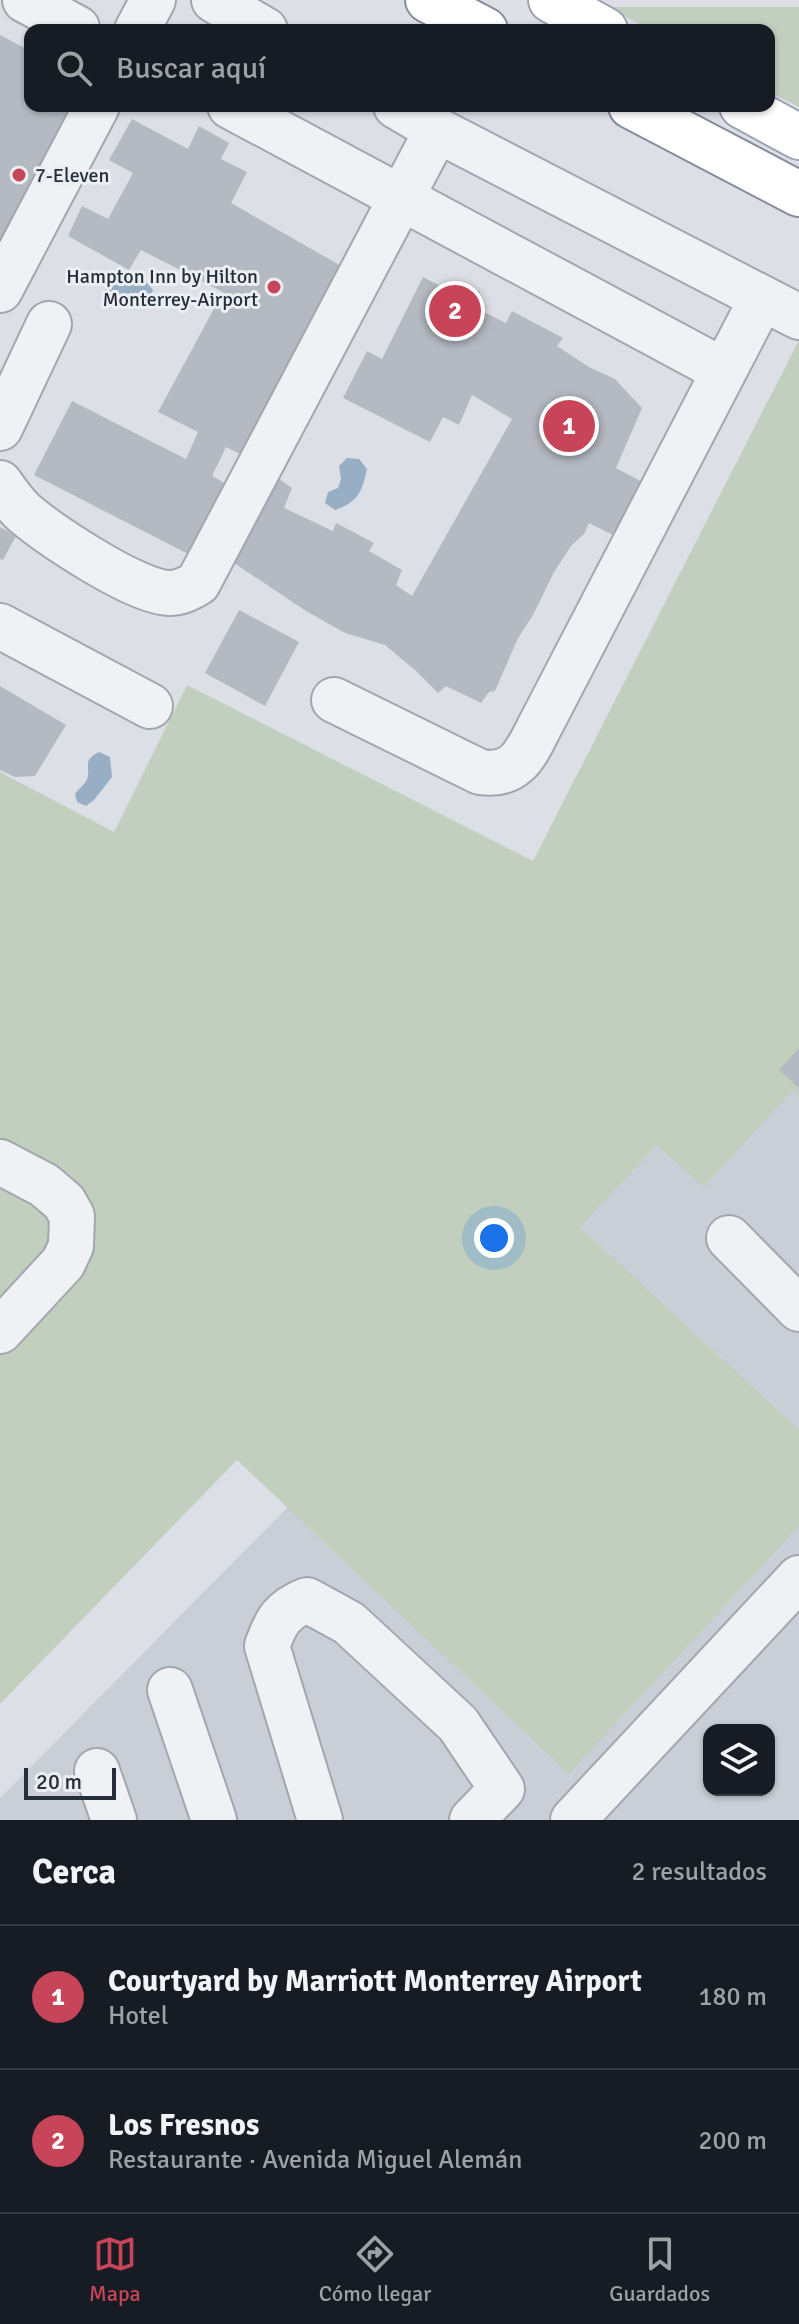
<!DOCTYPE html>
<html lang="es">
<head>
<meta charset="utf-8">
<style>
  :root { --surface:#171b24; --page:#242831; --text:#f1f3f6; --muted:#9ea1a6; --line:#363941; --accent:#c84458 }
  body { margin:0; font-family:Signika,sans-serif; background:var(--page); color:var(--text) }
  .controls { position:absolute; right:24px; bottom:24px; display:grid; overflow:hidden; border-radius:16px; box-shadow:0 2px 6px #0004 }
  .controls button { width:72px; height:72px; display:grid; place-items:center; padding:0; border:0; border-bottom:2px solid var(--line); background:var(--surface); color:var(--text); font:40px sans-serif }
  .scale { position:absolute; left:24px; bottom:20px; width:92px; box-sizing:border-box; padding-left:8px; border:4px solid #272e3b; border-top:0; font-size:22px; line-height:28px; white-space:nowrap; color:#272e3b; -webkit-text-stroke:6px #ebeff4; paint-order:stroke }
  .you { position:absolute; left:494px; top:1238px; width:28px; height:28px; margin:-20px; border:6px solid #fff; border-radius:50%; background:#1a73e8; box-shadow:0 0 0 12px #1a73e833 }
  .badge { display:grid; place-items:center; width:52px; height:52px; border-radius:50%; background:var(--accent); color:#fff; font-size:26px; font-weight:700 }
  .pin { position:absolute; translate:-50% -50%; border:4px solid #fff; box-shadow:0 2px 8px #0006 }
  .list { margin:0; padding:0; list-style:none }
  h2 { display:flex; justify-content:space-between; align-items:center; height:104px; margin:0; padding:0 32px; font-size:34px }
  h2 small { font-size:26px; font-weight:400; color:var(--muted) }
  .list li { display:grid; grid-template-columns:52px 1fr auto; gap:24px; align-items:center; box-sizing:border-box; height:144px; padding:0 32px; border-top:2px solid var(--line) }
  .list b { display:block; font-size:30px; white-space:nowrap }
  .list p { margin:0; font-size:26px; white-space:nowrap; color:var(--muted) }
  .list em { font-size:26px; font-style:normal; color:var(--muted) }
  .icon { flex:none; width:44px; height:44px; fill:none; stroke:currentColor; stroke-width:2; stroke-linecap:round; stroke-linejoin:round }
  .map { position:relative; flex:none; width:799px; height:1820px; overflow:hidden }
  .search { position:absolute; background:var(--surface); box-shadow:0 2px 6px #0004; left:24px; right:24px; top:24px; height:88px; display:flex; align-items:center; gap:20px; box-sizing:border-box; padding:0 28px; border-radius:16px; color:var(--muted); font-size:30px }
  .sheet { height:392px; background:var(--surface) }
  nav { display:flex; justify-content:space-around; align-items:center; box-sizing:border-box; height:112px; border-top:2px solid var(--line); background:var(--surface); font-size:22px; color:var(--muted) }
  nav a { display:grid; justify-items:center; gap:4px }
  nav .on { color:var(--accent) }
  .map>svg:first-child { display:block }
  .built { fill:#cacfd7; fill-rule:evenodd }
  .green { fill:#c2cfbe }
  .water { fill:#98aec5 }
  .building { fill:#b4b9c2 }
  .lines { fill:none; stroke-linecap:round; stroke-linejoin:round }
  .minor-casing { stroke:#a2a7af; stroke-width:48 }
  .major-casing { stroke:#9ca4b1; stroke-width:48 }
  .highway-casing { stroke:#848e9c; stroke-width:48 }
  .minor { stroke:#eff1f4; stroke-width:44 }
  .major { stroke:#fff; stroke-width:44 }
  .highway { stroke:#fff; stroke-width:44 }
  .poi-dot { fill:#c84458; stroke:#ebeff4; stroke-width:3 }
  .labels { text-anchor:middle; stroke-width:6; stroke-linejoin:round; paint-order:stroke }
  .poi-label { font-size:20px; fill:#272e3b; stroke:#ebeff4; text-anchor:start }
</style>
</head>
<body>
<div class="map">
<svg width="799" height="1820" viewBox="0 0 799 1820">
  <rect width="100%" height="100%" fill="#dce0e6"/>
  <path class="built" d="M799 990V1820H0V1798ZM709 1730H769V1790H709Z"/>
  <path class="green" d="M607 7H799V107L769 92V30H651Z
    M799 340V1095L793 1090 704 1187 657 1145 580 1227 799 1430V1526L569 1774 237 1460 0 1704V772L114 832 187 685 533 861Z"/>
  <path class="water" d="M127 275 142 277 153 290 149 301 139 306 128 301 111 304 103 294 110 279Z
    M347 458 359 459 367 469C362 492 358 502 335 510L325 503 328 492 338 488 341 479 339 466Z
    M99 752 110 757 112 777 94 800 86 806 77 802 75 794C79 788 87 783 88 776 89 762 84 760 99 752Z"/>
  <path class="building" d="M0 35 30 51V106H76L0 244Z
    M132 119 188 149 199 126 229 143 221 159 247 172 231 203 343 267 246 457 226 447 212 476 230 486 194 557 34 475 72 401 186 459 198 432 158 412 223 292 141 250 129 270 68 236 82 206 108 219 133 173 109 160Z
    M423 277 454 293 460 282 480 292 473 307 506 323 512 311 563 338 557 346 589 367 615 379 642 408 616 468 667 495 643 550 589 523 584 534 571 546 554 572 533 615 518 638 495 691 489 692 481 703 446 686 438 693 415 670 385 645 345 633 306 611 231 561 275 476 292 488 284 508 333 531 336 523 374 543 369 551 402 570 396 585 412 596 512 419 472 395 459 425 443 417 430 442 343 398 367 351 382 359Z
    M0 527 16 536 3 560 0 559Z
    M239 610 299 642 265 706 205 673Z
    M0 686 66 725 35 776 15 777 0 770Z
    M799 1048V1088L779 1070Z"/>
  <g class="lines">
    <g class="minor-casing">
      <path id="minor" d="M25 0 77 28
        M214 0 265 30
        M137 30 153 0
        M230 106 724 371
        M396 106 437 130 799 317
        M0 290 97 106
        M0 428 49 324
        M0 483C7 493 15 504 23 512 50 535 135 592 169 593 180 593 188 589 198 583L437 130
        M0 626 150 706
        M334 700 480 772C519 778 527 750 542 722L762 298
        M0 1162 44 1185 64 1202 72 1216 71 1246 63 1263 0 1331
        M729 1238 799 1309
        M170 1690 214 1820
        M97 1771 114 1820
        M320 1820 267 1646C276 1621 282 1610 307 1600L349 1623 458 1724 502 1789 472 1820
        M573 1820 799 1578"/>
    </g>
    <g class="major-casing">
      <path id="major" d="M551 0 605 30
        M742 106 799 137"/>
    </g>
    <g class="highway-casing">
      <path id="highway" d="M428 0 485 30
        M631 106 799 194"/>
    </g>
    <use href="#minor" class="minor"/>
    <use href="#major" class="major"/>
    <use href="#highway" class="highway"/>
  </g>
  <g class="poi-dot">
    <circle cx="19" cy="175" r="8"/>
    <circle cx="274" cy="287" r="8"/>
  </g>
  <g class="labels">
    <g class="poi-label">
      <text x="35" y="182">7-Eleven</text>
      <text x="258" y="283" text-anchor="end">Hampton Inn by Hilton<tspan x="258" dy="23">Monterrey-Airport</tspan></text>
    </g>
  </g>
</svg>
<div class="controls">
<button><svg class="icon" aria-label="layers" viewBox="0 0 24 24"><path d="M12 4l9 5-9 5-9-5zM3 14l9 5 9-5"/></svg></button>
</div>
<div class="scale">20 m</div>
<div class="you"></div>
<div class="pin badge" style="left:569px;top:426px">1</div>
<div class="pin badge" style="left:455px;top:311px">2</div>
<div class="search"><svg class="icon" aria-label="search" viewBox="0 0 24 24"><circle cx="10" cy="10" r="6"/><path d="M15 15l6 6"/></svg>Buscar aquí</div>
</div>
<section class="sheet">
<h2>Cerca<small>2 resultados</small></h2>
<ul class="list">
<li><span class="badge">1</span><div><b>Courtyard by Marriott Monterrey Airport</b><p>Hotel</p></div><em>180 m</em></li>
<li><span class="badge">2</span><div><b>Los Fresnos</b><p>Restaurante · Avenida Miguel Alemán</p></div><em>200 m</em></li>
</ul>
</section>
<nav>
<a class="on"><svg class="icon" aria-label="map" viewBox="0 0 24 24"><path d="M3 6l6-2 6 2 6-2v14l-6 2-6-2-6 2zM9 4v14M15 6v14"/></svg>Mapa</a>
<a><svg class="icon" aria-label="directions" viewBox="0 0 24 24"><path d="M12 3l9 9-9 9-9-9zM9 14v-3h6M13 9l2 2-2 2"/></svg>Cómo llegar</a>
<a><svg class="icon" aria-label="saved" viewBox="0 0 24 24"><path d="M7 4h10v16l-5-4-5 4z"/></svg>Guardados</a>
</nav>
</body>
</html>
